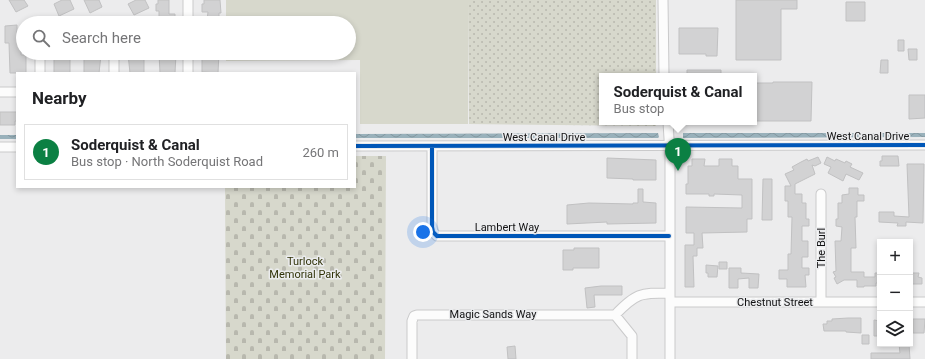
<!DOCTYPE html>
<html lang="en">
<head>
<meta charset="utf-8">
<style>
  :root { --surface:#fff; --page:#f6f6f6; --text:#202124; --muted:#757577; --line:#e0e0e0; --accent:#0b8043 }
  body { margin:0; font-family:Roboto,sans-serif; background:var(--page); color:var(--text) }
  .controls { position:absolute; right:12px; bottom:12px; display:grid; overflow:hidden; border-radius:0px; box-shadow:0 2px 6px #0003 }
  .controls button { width:36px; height:36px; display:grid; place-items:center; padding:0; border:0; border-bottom:1px solid var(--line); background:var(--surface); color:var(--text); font:20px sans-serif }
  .you { position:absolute; left:423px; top:232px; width:14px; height:14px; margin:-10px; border:3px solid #fff; border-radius:50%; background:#1a73e8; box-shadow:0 0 0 6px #1a73e833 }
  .badge { display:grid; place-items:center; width:26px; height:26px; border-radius:50%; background:var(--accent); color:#fff; font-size:13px; font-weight:700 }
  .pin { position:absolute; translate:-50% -33px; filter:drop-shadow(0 1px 2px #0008) }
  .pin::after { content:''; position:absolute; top:21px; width:14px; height:12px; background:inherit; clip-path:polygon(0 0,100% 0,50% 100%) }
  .popup { position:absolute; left:599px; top:73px; width:158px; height:52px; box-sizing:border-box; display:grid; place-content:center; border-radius:0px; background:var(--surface); filter:drop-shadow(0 1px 3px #0005); font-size:13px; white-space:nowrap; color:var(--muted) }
  .popup b { font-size:15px; color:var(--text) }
  .popup::after { content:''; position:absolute; left:50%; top:100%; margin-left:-8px; border:8px solid transparent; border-top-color:var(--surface) }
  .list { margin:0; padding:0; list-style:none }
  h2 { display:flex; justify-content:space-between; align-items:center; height:52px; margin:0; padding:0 16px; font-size:17px }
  h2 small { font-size:13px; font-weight:400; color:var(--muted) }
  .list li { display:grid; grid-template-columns:26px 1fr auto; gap:12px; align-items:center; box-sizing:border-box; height:56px; margin:0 8px 8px; padding:0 8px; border:1px solid var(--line); border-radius:0px }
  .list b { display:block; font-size:15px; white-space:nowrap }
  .list p { margin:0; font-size:13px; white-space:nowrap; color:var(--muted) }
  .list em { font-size:13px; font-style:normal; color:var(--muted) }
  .icon { flex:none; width:22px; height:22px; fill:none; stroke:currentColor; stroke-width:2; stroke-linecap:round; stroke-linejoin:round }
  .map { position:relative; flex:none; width:925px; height:359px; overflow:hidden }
  .search { position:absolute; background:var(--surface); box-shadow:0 2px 6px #0003; left:16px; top:16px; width:340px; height:44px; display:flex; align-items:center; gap:10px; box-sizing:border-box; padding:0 14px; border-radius:22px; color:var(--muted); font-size:15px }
  .panel { position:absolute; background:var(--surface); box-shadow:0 2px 6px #0003; left:16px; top:72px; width:340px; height:116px; border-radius:0px }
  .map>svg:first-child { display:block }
  .grass { fill:url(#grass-dots) }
  .cemetery { fill:url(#cemetery-stones) }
  .green { fill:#d7d8cc }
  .water { fill:url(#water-waves) }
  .building { fill:#d2d2d3; stroke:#c1c1c2 }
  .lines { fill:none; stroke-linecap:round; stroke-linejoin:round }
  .minor-casing { stroke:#cacacb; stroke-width:11 }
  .minor { stroke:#fcfcfc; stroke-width:9 }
  .cycleway-casing { stroke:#ebecee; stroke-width:6 }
  .cycleway { stroke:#0057b8; stroke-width:4 }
  .labels { text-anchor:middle; stroke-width:3; stroke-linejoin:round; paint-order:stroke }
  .street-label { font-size:11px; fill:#121213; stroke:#ebecee }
  .park-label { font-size:11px; fill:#313309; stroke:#ebecee }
</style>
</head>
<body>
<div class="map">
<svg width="925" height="359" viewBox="0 0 925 359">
  <defs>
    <pattern id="grass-dots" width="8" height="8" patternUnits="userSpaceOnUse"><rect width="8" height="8" fill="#d7d8cc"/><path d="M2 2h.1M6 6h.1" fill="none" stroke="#b8b8ae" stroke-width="1.8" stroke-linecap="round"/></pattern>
    <pattern id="cemetery-stones" width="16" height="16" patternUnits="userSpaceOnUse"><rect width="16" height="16" fill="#d7d8cc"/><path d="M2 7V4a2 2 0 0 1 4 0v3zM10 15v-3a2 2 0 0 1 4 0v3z" fill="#b8b8ae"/></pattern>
    <pattern id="water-waves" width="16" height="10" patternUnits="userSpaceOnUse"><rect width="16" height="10" fill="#99b1bb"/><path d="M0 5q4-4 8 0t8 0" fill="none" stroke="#8397a0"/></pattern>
  </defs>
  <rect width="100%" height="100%" fill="#ececed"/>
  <path class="grass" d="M469 0H656V76H602V122H656V126L469 124Z"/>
  <path class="cemetery" d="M355 156H386L385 359H226L225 187H355Z"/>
  <path class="green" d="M226 0H469L468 124H360V60L226 61V53H349V23H226Z"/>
  <path class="water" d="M658 133 659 137 658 138H355V134Z
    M683 133H925V137L683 138Z
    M0 135H17V139H0Z"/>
  <path class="building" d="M9 0H24L28 6 16 12Z
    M62 0H70L74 9 59 16 54 4Z
    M84 0H99L102 7 90 13Z
    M136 0H145L149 8 134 15 128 4Z
    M158 0H169V14H175V21L159 20V11H156V4H158Z
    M204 0H220L221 13H219V21H207L208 12H202V4H204Z
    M736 0H797V9H781V60H736Z
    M846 2H865V21H846Z
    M17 25V35H22L21 55H26V73H10L9 43H5V26Z
    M679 28H718L717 56H706V54H679Z
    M898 40H904V51H898Z
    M908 49H917V60H909Z
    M59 53 72 54V59H70V73H54V55H59Z
    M84 53 101 55 99 73H84Z
    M134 53H144V73H130L128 54H134Z
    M159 53 176 54 175 73H160Z
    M207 53H219L218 73 202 72V55H207Z
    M881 60H888V73H880Z
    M687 70H721V76H687Z
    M773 82H812L811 121H754V83H773Z
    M909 95H925V118L909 119Z
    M0 112H17V121H15V125H0Z
    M882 156H898L899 166H880V161H882Z
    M818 157 821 163 815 166 812 165 815 174 795 184V194H802V203H806V219H809V226H802V241H808V257H802V268H809V275H805L806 287H787V279H779V270H788V254H791L792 217H788V201H785V186H791L785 174 794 170 792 167 801 162 807 159 808 161Z
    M827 157 835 161 836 159 845 163 846 161 852 164 850 167 863 173 859 180 846 174 843 181 828 173 831 167 824 164Z
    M607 158 656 160V180H633V179L607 178Z
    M692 159H705L704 166H719V159H732V166H738V179H752V219H747V232L702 233 703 248H697V256H693L694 287H685V245H694V233H686V207L742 208V195L714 194V196H709V194H686V184H688V166H692Z
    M907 164H924L923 223 906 222V226H897L898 223 879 222V212H894V216L909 217Z
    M763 179H772V220H762Z
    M849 188H858V195H864V201H857V217H855L856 248H851V272H864V277H875V273H880V283H876V286H864V287H857V280H844L837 284 834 278 836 277 833 272 836 271 835 241H841L842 227 836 226V219H838V203H842V195L849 194Z
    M638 189H643V202L656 203V223L607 224V222L567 224V205L589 203 633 204V203H638Z
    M574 248H599V268H573V270H563V250H574Z
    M719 262H727V269H719Z
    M706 265 718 266 717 277H708V273H706Z
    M729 268H741V273L759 274 758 288H749V278L738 279V288H729Z
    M910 273H919L918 277 922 278V284H910Z
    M601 286H622V295H594L595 307 587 308 585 288Z
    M848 318H861V333L846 332V331H824L823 324H827V321H832V319Z
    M913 319H925L924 333H913Z
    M874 320 880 321V336H874Z
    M862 335H869V344H862Z
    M899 344H909L910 359H871V353H900Z
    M515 346 516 359H508L507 347Z"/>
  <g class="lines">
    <g class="minor-casing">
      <path id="minor" d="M663 0 664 76
        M188 23V0
        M40 53V73
        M114 73V53
        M188 73V53
        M0 92H17
        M668 122 670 155V359
        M355 146 925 145
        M432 146V227L433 232 437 236H669
        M0 147H17
        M670 302H880
        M821 302V194
        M910 302H925
        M615 315 632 336V359
        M412 359V321L414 316 417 315H615C636 293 640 293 669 293"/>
    </g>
    <use href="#minor" class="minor"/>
    <g class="cycleway-casing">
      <path id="cycleway" d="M355 146 925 145
        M432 146V227L433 232 437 236H669"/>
    </g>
    <use href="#cycleway" class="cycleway"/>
  </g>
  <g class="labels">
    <g class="street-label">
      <text x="868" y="140">West Canal Drive</text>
      <text x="544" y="141">West Canal Drive</text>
      <text x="507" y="231">Lambert Way</text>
      <text transform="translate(821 248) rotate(-90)" y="4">The Burl</text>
      <text x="775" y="306">Chestnut Street</text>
      <text x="493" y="318">Magic Sands Way</text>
    </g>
    <g class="park-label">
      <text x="305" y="265">Turlock<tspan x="305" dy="13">Memorial Park</tspan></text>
    </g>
  </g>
</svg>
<div class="controls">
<button>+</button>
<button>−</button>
<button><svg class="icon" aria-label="layers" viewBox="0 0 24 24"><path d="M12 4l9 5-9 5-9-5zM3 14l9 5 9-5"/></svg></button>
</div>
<div class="you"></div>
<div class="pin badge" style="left:678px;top:171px">1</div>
<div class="popup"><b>Soderquist &amp; Canal</b>Bus stop</div>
<div class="search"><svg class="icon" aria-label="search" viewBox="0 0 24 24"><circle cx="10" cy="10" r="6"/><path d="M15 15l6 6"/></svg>Search here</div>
<section class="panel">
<h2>Nearby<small></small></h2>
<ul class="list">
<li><span class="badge">1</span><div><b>Soderquist &amp; Canal</b><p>Bus stop · North Soderquist Road</p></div><em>260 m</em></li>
</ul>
</section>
</div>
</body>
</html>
